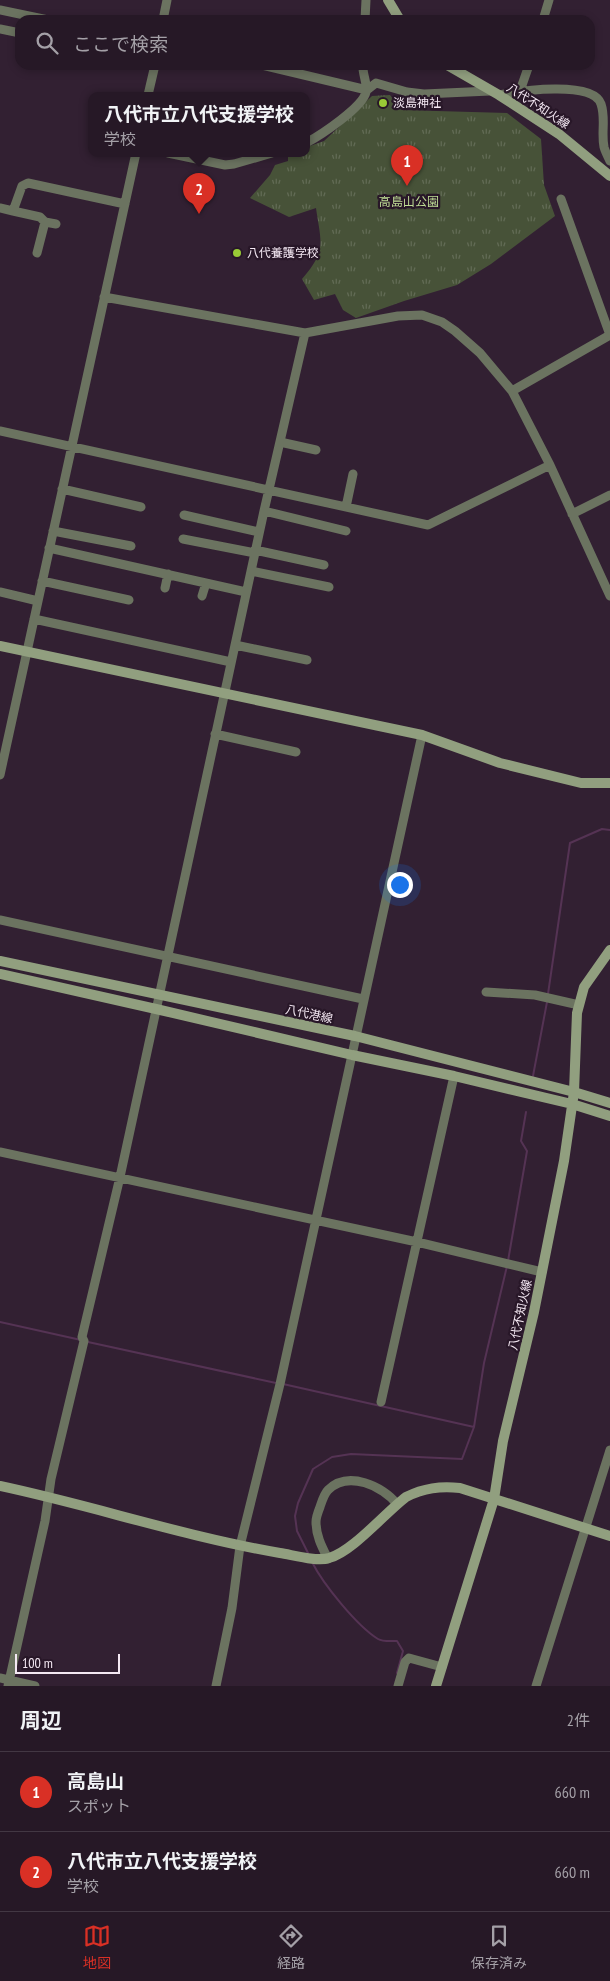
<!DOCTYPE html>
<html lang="ja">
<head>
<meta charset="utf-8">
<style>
  :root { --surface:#261826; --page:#322532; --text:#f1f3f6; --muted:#a4a0a7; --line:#423743; --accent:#d93025 }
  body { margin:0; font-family:"PT Sans Narrow","Noto Sans JP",sans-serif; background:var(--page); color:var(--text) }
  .scale { position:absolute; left:15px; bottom:12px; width:105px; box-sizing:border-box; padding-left:5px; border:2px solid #f4e8f3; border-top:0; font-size:14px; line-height:18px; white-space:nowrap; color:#f4e8f3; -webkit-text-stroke:4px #281728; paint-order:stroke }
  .you { position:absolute; left:399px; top:884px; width:18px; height:18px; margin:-12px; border:4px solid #fff; border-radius:50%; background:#1a73e8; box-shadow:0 0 0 8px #1a73e833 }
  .badge { display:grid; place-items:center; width:32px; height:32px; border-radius:50%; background:var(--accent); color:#fff; font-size:16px; font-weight:700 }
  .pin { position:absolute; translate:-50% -41px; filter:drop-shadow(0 1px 2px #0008) }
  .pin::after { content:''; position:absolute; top:26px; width:18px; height:15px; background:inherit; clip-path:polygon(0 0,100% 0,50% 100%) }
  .popup { position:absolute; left:88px; top:92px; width:222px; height:65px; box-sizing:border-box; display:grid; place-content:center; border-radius:10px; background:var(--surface); filter:drop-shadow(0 1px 4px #0005); font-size:16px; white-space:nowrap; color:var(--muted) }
  .popup b { font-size:19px; color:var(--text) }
  .popup::after { content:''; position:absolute; left:50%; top:100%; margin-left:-10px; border:10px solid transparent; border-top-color:var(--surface) }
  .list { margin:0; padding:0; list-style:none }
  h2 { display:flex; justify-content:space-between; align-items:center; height:65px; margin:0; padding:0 20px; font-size:21px }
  h2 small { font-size:16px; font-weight:400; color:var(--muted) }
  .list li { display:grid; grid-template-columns:32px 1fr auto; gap:15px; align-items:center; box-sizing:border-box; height:80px; padding:0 20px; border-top:1px solid var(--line) }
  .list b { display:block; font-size:19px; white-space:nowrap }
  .list p { margin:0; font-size:16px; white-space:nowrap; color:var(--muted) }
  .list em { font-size:16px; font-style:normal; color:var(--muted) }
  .icon { flex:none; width:28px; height:28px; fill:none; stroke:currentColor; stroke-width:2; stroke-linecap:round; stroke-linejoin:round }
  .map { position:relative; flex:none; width:610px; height:1686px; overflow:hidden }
  .search { position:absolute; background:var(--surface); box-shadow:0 2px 8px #0003; left:15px; right:15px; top:15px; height:55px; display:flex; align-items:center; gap:12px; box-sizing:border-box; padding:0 18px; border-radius:15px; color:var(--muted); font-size:19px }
  .sheet { height:225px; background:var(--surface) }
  nav { display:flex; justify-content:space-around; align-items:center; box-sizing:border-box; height:70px; border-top:1px solid var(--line); background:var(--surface); font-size:14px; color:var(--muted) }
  nav a { display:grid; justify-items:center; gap:2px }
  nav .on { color:var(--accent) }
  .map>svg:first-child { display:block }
  .grass { fill:url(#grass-tufts) }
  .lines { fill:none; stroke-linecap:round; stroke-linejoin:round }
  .stream { stroke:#553354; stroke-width:2 }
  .street { stroke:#6b7360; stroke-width:9 }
  .secondary { stroke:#919f7f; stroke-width:10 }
  .poi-dot { fill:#99cb36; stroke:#281728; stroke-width:2 }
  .labels { text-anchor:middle; stroke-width:4.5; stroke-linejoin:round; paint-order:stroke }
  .poi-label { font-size:12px; fill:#f4e8f3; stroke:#281728; text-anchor:start }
  .street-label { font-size:12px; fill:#f4e8f3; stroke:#281728 }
  .park-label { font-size:12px; fill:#bfdd95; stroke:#281728 }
</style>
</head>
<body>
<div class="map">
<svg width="610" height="1686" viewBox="0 0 610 1686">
  <defs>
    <pattern id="grass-tufts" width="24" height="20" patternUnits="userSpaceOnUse" patternTransform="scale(1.25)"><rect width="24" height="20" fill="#475238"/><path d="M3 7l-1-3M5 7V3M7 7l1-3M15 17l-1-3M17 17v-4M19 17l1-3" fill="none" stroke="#626b55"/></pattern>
  </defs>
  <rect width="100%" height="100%" fill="#322032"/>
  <path class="grass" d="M390 95 401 110 507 113 541 139 544 185 555 216 491 264 457 285 404 301 356 318 343 310 335 294 314 300 302 279C327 250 321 243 316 208L289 217 250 198 270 175 275 165 288 161V153H306L307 147 324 141 372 96Z"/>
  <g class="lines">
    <path class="stream" d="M548 994 570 843 602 829 610 830
      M533 1076 547 1002
      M508 1261 527 1151 521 1141 526 1112
      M0 1322 81 1340
      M88 1342 276 1383
      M283 1384 474 1427
      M308 1553 297 1531 295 1516 298 1503 313 1469 332 1457 351 1454 462 1459 474 1427 484 1363 507 1266
      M312 1562C323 1584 357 1626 378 1639 383 1642 391 1641 397 1641L403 1651 397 1673"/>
    <path class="street" d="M0 10 48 20
      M163 20 167 0
      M365 20 366 0
      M543 20 549 0
      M0 29 20 33
      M262 65 367 90
      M367 90 376 83 407 92 424 94 490 91
      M520 91 529 65
      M148 95 155 65
      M499 95C519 91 593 80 601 104 606 119 601 132 604 147 605 151 608 157 610 161
      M306 143C321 135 363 107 366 92 368 84 362 74 363 65
      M168 153 225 165 234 164 272 153
      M0 208 13 211 22 186 28 183 125 204
      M13 211 40 217 45 222 56 224
      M37 253 45 222
      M104 297 305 333 398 316 422 315 442 322 455 331 480 353 512 391 550 465 610 596
      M512 391 610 335 561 199
      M0 431 428 525 550 465
      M280 442 316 450
      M62 489 141 507
      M346 507 353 474
      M264 511 346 531
      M572 514 610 495
      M184 515 259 532
      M53 531 131 546
      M183 539 255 553
      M49 548 246 592
      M255 550 324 565
      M251 571 329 587
      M42 581 129 600
      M165 588 168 574
      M0 592 38 601
      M202 596 206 583
      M34 619 231 662
      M235 645 307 660
      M215 734 296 752
      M0 775 136 153
      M0 920 363 999
      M486 992 535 995 579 1005
      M0 1152 417 1242 542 1272
      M381 1402 454 1076
      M328 1559C322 1547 316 1536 316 1522 316 1517 318 1512 320 1507 322 1501 324 1494 328 1490 348 1470 383 1486 397 1504
      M0 1678 35 1686
      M8 1686 45 1521 51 1479 84 1341 82 1337 120 1177 264 511 305 333
      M216 1686 232 1608 240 1546 280 1384 422 735
      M398 1686 405 1662 409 1658 442 1667
      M536 1686 610 1450"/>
    <path class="secondary" d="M388 0 400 20
      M447 65 499 95 559 134 610 176
      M0 646 422 735 500 763 581 783H610
      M0 961 355 1036 574 1092 610 1103
      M0 974 156 1009 352 1055 454 1076 572 1104 610 1116
      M0 1486C94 1506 186 1537 280 1553 293 1555 318 1562 329 1558 352 1552 385 1513 406 1497 424 1488 440 1486 460 1488L610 1536
      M436 1686 494 1499 503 1441 534 1312 564 1161 574 1092 577 1013 584 987 610 950"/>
  </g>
  <g class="poi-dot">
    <circle cx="383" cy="103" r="5"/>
    <circle cx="237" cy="253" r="5"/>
  </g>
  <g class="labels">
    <g class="poi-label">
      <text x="393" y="107">淡島神社</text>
      <text x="247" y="257">八代養護学校</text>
    </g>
    <g class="street-label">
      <text transform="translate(538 106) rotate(33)" y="4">八代不知火線</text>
      <text transform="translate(309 1014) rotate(12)" y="4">八代港線</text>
      <text transform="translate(520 1315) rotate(-78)" y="4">八代不知火線</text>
    </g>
    <g class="park-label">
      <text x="409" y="206">高島山公園</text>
    </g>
  </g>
</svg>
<div class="scale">100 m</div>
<div class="you"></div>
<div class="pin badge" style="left:407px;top:186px">1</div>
<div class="pin badge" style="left:199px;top:214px">2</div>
<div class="popup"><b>八代市立八代支援学校</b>学校</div>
<div class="search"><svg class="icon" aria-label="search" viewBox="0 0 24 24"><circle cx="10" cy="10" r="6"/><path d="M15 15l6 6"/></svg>ここで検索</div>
</div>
<section class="sheet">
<h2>周辺<small>2件</small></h2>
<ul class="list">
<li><span class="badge">1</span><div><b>高島山</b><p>スポット</p></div><em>660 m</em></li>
<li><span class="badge">2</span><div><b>八代市立八代支援学校</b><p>学校</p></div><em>660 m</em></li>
</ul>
</section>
<nav>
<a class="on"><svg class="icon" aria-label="map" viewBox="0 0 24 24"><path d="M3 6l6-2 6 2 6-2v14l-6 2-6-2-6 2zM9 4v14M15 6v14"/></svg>地図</a>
<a><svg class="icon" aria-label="directions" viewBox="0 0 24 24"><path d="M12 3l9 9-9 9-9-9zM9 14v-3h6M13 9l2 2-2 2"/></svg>経路</a>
<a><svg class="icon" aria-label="saved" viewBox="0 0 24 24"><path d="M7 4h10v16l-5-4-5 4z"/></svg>保存済み</a>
</nav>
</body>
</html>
